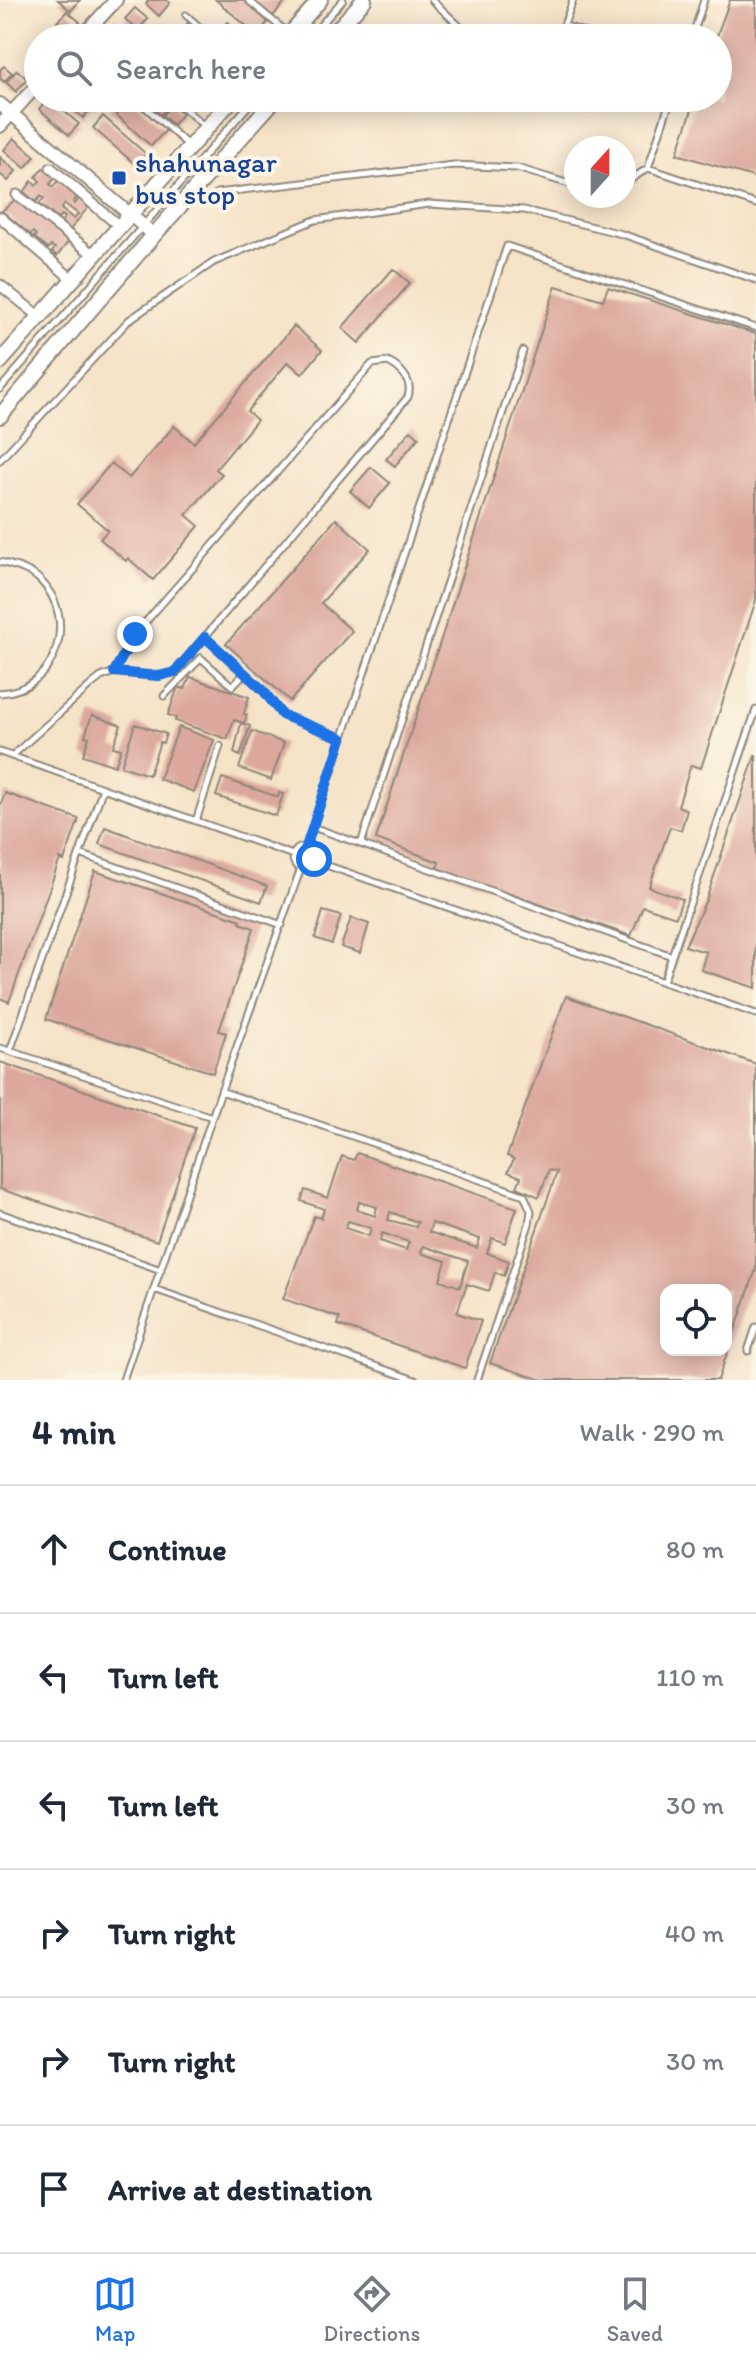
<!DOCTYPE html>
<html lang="en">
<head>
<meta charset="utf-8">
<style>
  :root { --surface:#fff; --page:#f6f6f7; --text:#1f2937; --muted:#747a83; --line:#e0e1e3; --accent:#1a73e8 }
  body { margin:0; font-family:Itim,sans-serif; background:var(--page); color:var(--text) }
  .controls { position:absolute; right:24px; bottom:24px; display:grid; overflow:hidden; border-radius:16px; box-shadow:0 4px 20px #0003 }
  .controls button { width:72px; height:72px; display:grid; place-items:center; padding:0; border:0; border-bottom:2px solid var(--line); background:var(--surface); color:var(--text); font:40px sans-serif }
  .compass { position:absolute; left:564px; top:136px; width:72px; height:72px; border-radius:50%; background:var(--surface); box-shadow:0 4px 20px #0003; rotate:21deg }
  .stop { position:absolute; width:24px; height:24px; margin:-18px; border:6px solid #1a73e8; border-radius:50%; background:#fff }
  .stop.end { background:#1a73e8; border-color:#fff; box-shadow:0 2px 8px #0008 }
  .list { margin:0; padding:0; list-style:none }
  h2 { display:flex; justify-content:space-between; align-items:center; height:104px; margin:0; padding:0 32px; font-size:34px }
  h2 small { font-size:26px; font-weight:400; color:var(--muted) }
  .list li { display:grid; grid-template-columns:52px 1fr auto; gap:24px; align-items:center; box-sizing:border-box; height:128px; padding:0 32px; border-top:2px solid var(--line) }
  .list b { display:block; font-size:30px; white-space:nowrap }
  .list em { font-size:26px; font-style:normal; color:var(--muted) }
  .icon { flex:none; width:44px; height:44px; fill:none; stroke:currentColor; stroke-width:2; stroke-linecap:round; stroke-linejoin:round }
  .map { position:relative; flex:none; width:756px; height:1380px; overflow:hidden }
  .search { position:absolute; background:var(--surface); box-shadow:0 4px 20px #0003; left:24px; right:24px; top:24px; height:88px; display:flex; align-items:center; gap:20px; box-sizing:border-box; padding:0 28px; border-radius:44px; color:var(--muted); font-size:30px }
  .sheet { height:872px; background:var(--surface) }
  nav { display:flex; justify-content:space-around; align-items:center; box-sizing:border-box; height:112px; border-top:2px solid var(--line); background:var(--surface); font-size:22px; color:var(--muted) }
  nav a { display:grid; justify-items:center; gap:4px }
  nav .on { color:var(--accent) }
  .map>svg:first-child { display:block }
  .building { fill:#dca89d; fill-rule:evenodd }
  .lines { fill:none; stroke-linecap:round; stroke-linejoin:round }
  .service-casing { stroke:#90877a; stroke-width:9 }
  .minor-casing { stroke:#90877a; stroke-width:13 }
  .tertiary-casing { stroke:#90877a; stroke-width:16 }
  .secondary-casing { stroke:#90877a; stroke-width:18 }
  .service { stroke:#fff; stroke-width:5 }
  .minor { stroke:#fff; stroke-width:9 }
  .tertiary { stroke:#fff; stroke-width:12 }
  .secondary { stroke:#fff; stroke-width:14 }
  .route { stroke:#1a73e8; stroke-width:10 }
  .transit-dot { fill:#1a4fb4; stroke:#fcf5e5; stroke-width:3 }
  .labels { text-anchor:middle; stroke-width:8; stroke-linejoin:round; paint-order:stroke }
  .transit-label { font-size:28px; fill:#164399; stroke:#fcf5e5; text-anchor:start }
</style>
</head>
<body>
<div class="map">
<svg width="756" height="1380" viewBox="0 0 756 1380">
  <rect width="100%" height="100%" fill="#fcf5e5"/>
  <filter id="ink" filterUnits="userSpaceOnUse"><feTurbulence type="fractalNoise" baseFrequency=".0125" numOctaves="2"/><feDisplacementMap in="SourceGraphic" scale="16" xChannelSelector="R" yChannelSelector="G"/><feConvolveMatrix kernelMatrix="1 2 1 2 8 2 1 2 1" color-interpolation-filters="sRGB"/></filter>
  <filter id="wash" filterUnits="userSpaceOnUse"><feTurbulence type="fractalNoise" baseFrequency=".006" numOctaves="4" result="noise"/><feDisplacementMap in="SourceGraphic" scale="32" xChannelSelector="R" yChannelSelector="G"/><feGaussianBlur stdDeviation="1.8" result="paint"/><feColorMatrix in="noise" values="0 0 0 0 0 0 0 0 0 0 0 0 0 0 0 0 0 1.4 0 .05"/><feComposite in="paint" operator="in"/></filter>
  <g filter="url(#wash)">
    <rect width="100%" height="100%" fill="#f5e3c8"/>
    <g id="blocks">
      <path class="building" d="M58 0H80L71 11Z
        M149 0H166L170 3 159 16 146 4Z
        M216 0H243L268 22 257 35Z
        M253 0H282L285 2 273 16Z
        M730 0H756V178L677 154 696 98H718L716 38Z
        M135 8 148 19 138 30 125 19Z
        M67 11 80 22 70 34 57 22Z
        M189 22 208 38H190L181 31Z
        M228 22 246 38H222L218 34Z
        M114 26 128 38 105 36Z
        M4 66 12 73 4 82 0 78V70Z
        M17 70 27 79 16 92 6 82Z
        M49 98 79 124 69 135 39 109Z
        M60 98H84L93 106 83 118Z
        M120 98H130L166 130 151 146 110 109Z
        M160 98H165L171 103 161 115 152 107Z
        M172 104 182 114 173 125 162 115Z
        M103 116 146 154 136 165 93 128Z
        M14 138 35 156 25 168 4 150Z
        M0 157 16 171 8 181 0 174Z
        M43 168 55 178 50 184 53 187 58 181 77 197 73 202 75 204 79 198 89 206 70 230 61 222 65 217 62 215 58 219 39 204 44 198 41 196 36 202 24 192 32 181 36 185 40 181 36 177ZM65 204 78 214 74 219 61 209Z
        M16 199 68 242 57 256 52 252 55 248 51 246 48 249 34 237 36 235 33 232 31 235 2 211Z
        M393 269 410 283 359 343 342 328Z
        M556 286 603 300 608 287 756 334V600L701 768 691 765 678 806 687 810 681 830 670 827 649 887 682 899 676 917 643 906 631 936 438 869 439 862 376 839Z
        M294 326 322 350 302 374 288 362 247 411 257 420 216 469 222 474 186 515 199 526 153 580 128 558 126 561 100 539 108 530 77 504 111 463 129 478 174 426 194 443Z
        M411 430 419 437 395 466 386 459Z
        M371 467 390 483 369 508 350 491Z
        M336 519 370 549 321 603 352 631 290 701 226 644Z
        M190 677 249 697 244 714 247 715 244 723 234 720 227 739 175 721 176 718 168 715 178 687 185 689Z
        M92 715 121 725 113 747 121 749 115 766 83 755 89 737 85 736Z
        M241 723 250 726 240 756 234 753Z
        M135 724 166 734 163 743 160 742 149 775 121 766Z
        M179 727 214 740 194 792 159 779Z
        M252 731 284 743 271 780 239 768Z
        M755 756H756V988L701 970 706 952 685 946 706 900Z
        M222 778 278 797 279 793 283 794 276 816 216 796Z
        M5 793 79 819 64 861 60 859 9 1002 0 998V806Z
        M105 827 267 886 261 902 99 844Z
        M95 871 241 920 240 923 254 928 219 1031 226 1033 213 1073 46 1019Z
        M323 911 341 916 332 944 315 938Z
        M351 918 369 924 360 953 341 947Z
        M566 996 756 1064V1269L718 1380H542L490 1363 557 1172 549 1170 539 1197 517 1187 521 1177 508 1172 514 1159 507 1156ZM666 1290H726V1350H666Z
        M0 1062 195 1128 157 1241 0 1189Z
        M357 1153 517 1208 505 1243 492 1238 487 1253 509 1261 504 1276 495 1272 489 1291 467 1284 457 1313 481 1321 465 1368 338 1325 340 1318 283 1299 314 1216 321 1218 324 1209 301 1201 305 1190 328 1198 342 1156 354 1160ZM359 1202 377 1207 375 1216 357 1210ZM390 1212 418 1222 416 1227 388 1220ZM348 1221 371 1228 369 1236 345 1228ZM432 1223 480 1239 477 1248 429 1232ZM382 1233 409 1242 406 1250 380 1241ZM423 1246 468 1261 460 1287 440 1280 446 1261 421 1253Z"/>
    </g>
  </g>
  <g filter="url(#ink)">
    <use href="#blocks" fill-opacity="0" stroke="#90877a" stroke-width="2"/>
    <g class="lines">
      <g class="service-casing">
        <path id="service" d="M248 0 289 34
          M432 0 472 38
          M573 0 564 25 599 38
          M186 15 212 38
          M309 38 343 0
          M692 38 704 0
          M135 98 189 146
          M173 98 205 127
          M648 168 756 204
          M624 184 648 168 671 98
          M217 193 454 165 517 168 576 186
          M388 362C402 369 413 381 408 397L175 672 159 676 114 672 135 634 372 364Z
          M0 389 255 98
          M0 460 129 320 214 262 315 220 429 204 524 210 622 234 756 280
          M0 562C14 566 29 569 40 580 79 618 57 690 0 693
          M205 637 263 690 282 715 342 738
          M164 696 201 658 232 686 245 673
          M0 752 293 855
          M13 755 91 685 101 677 114 672
          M196 821 220 746
          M313 827 672 956
          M361 844 523 351
          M306 847 507 246 756 328
          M293 858a11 11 0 1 1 22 0a11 11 0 1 1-22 0Z
          M80 854 282 925
          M314 861 756 1014
          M663 982 756 710
          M0 1048 212 1117
          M10 1051 103 788
          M221 1091 524 1195 531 1211 529 1224 477 1380
          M0 1213 161 1270
          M154 1289 415 1380
          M748 1351 756 1327
          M123 1380 221 1091 301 868"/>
      </g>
      <g class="minor-casing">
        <path id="minor" d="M51 168 119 226
          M17 195 94 255
          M0 217 72 279
          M0 285 40 317"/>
      </g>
      <g class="tertiary-casing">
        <path id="tertiary" d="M81 38 116 0
          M0 104 154 235
          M0 126 38 84"/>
      </g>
      <g class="secondary-casing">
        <path id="secondary" d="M287 38 320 0
          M330 38 364 0
          M0 362 233 98
          M0 416 154 235 276 98"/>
      </g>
      <use href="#service" class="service"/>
      <use href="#minor" class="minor"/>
      <use href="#tertiary" class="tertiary"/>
      <use href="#secondary" class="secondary"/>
    </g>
  </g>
  <g class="lines" filter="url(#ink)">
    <path class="route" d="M135 634 114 672 159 676 175 672 205 637 263 690 282 715 342 738 306 847 313 852 314 859"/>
  </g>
  <rect class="transit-dot" x="111" y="170" width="16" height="16" rx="4"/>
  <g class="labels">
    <g class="transit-label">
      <text x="135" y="172">shahunagar<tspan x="135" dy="32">bus stop</tspan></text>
    </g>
  </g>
</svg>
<div class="controls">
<button><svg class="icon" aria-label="locate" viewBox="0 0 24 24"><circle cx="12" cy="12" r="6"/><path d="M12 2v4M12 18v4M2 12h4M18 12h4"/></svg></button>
</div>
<svg class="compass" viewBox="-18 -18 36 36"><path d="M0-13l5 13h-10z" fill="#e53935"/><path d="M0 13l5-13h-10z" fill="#747a83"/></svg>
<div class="stop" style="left:314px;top:859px"></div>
<div class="stop end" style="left:135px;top:634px"></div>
<div class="search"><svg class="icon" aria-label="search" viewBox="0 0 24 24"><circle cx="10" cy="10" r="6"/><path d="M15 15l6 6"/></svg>Search here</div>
</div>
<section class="sheet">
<h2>4 min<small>Walk · 290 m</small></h2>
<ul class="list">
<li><svg class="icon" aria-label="ahead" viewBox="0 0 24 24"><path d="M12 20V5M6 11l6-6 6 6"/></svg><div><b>Continue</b></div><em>80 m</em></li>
<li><svg class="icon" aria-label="left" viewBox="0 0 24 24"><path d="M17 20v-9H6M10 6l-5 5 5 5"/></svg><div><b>Turn left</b></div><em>110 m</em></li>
<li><svg class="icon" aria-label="left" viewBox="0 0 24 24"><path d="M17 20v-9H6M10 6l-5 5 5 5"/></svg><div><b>Turn left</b></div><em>30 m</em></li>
<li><svg class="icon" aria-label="right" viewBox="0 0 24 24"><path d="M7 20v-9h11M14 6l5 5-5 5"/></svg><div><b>Turn right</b></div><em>40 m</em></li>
<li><svg class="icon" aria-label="right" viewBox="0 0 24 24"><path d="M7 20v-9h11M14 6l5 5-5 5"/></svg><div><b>Turn right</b></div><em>30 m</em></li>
<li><svg class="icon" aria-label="arrive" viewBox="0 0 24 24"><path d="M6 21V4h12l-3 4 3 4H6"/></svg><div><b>Arrive at destination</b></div></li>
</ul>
</section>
<nav>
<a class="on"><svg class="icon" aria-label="map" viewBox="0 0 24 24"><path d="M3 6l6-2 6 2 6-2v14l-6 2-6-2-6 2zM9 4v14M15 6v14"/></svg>Map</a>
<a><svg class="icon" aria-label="directions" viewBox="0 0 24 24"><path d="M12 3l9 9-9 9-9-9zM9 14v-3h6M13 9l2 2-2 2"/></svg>Directions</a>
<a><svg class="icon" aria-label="saved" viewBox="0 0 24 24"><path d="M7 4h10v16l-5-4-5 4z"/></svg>Saved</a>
</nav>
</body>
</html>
